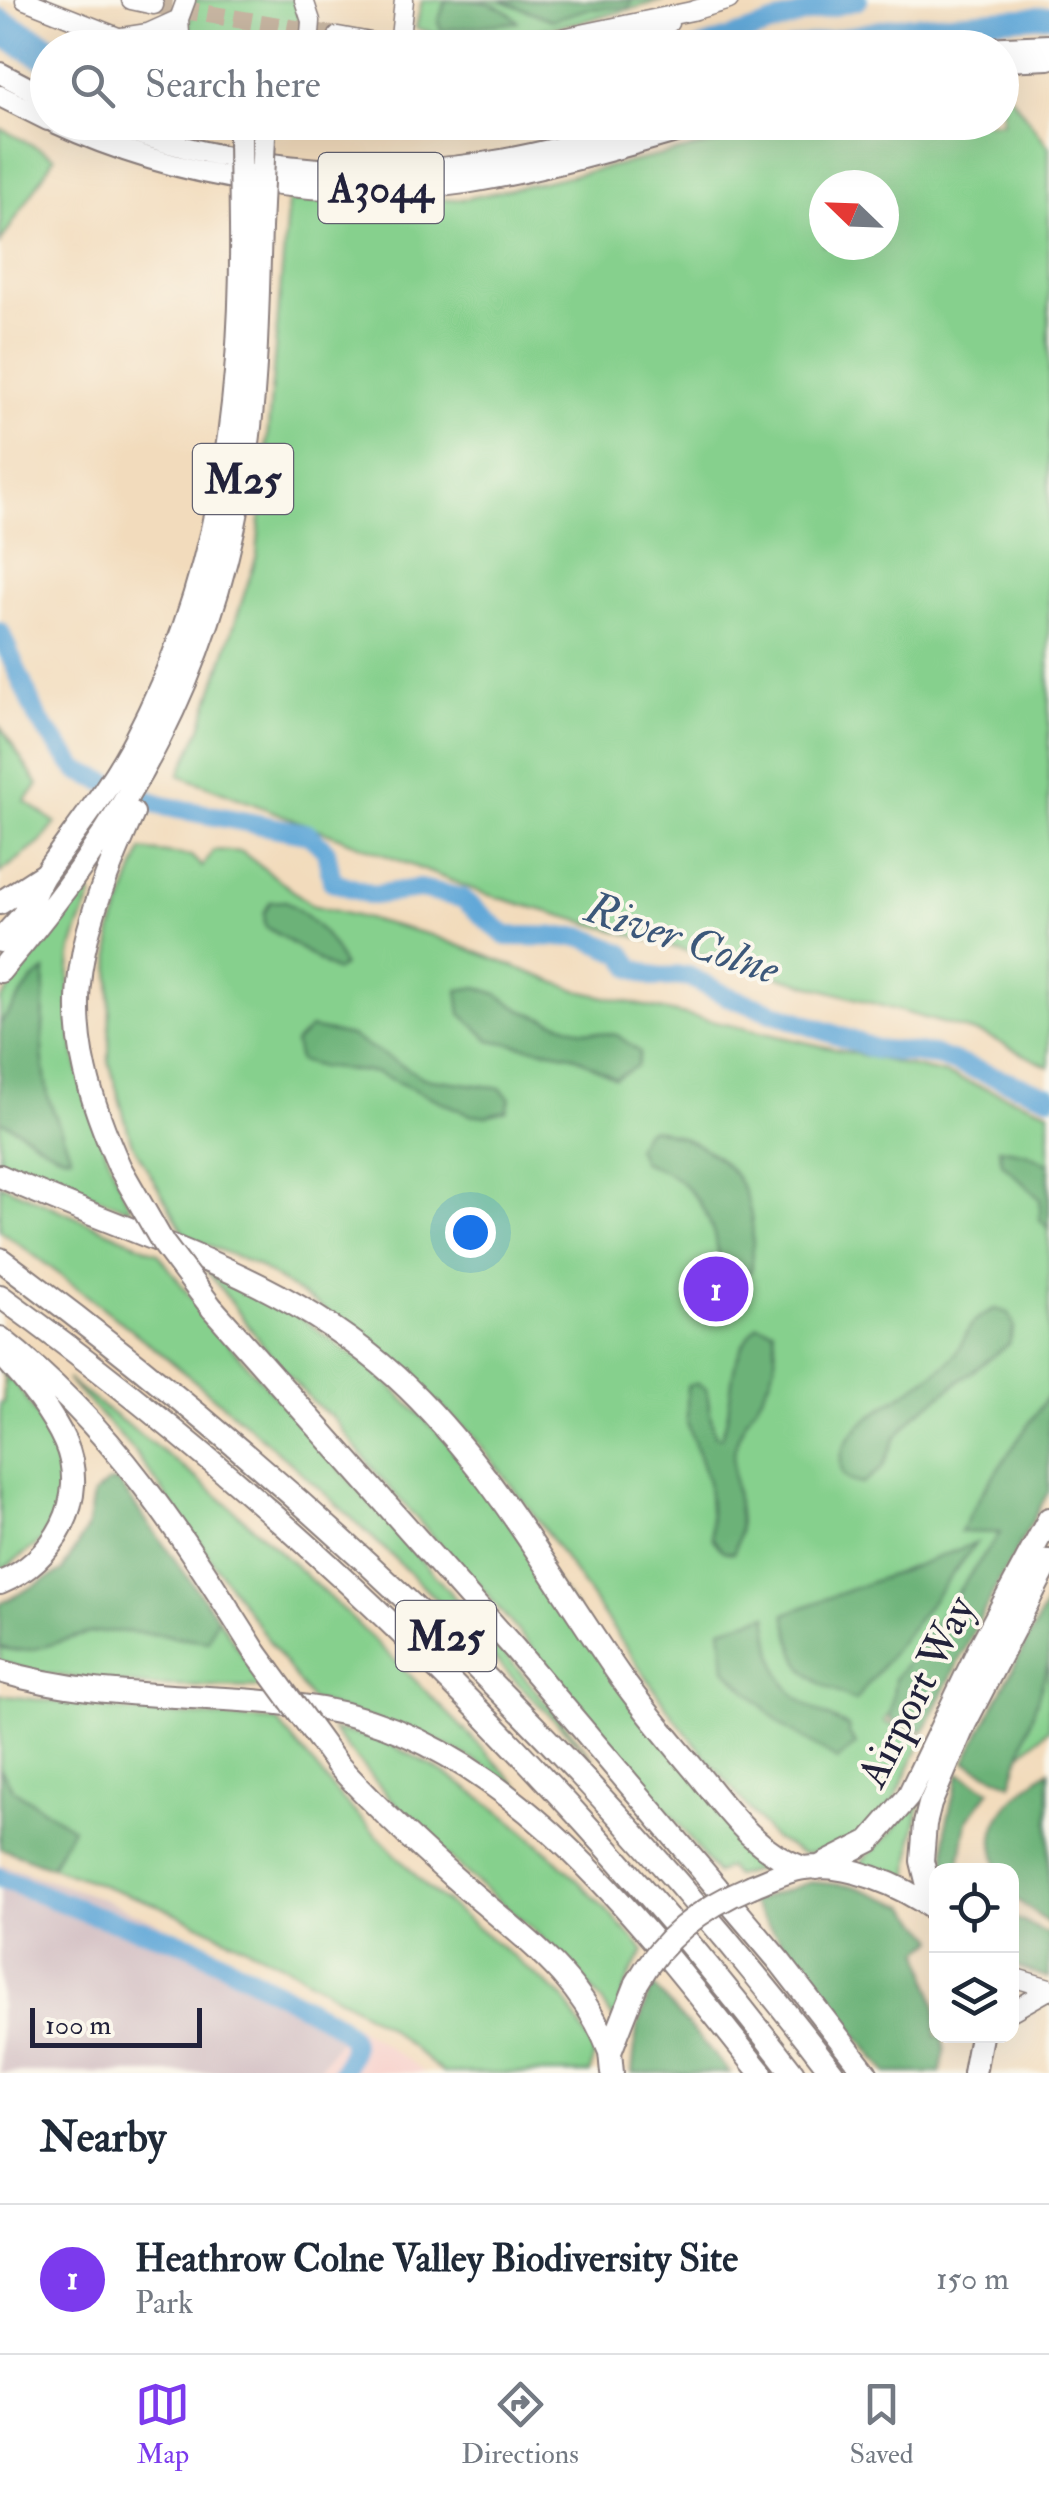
<!DOCTYPE html>
<html lang="en">
<head>
<meta charset="utf-8">
<style>
  :root { --surface:#fff; --page:#f6f6f7; --text:#1f2937; --muted:#747a83; --line:#e0e1e3; --accent:#7c3aed }
  body { margin:0; font-family:"IM FELL Double Pica",serif; background:var(--page); color:var(--text) }
  .controls { position:absolute; right:30px; bottom:30px; display:grid; overflow:hidden; border-radius:20px; box-shadow:0 10px 40px #0002 }
  .controls button { width:90px; height:90px; display:grid; place-items:center; padding:0; border:0; border-bottom:2px solid var(--line); background:var(--surface); color:var(--text); font:50px sans-serif }
  .compass { position:absolute; left:809px; top:170px; width:90px; height:90px; border-radius:50%; background:var(--surface); box-shadow:0 10px 40px #0002; rotate:293deg }
  .scale { position:absolute; left:30px; bottom:25px; width:172px; box-sizing:border-box; padding-left:10px; border:5px solid #22223b; border-top:0; font-size:28px; line-height:35px; white-space:nowrap; color:#22223b; -webkit-text-stroke:8px #fbf7ec; paint-order:stroke }
  .you { position:absolute; left:470px; top:1232px; width:35px; height:35px; margin:-25px; border:8px solid #fff; border-radius:50%; background:#1a73e8; box-shadow:0 0 0 15px #1a73e833 }
  .badge { display:grid; place-items:center; width:65px; height:65px; border-radius:50%; background:var(--accent); color:#fff; font-size:32px; font-weight:700 }
  .pin { position:absolute; translate:-50% -50%; border:5px solid #fff; box-shadow:0 2px 10px #0006 }
  .list { margin:0; padding:0; list-style:none }
  h2 { display:flex; justify-content:space-between; align-items:center; height:130px; margin:0; padding:0 40px; font-size:42px }
  h2 small { font-size:32px; font-weight:400; color:var(--muted) }
  .list li { display:grid; grid-template-columns:65px 1fr auto; gap:30px; align-items:center; box-sizing:border-box; height:150px; padding:0 40px; border-top:2px solid var(--line) }
  .list b { display:block; font-size:38px; white-space:nowrap }
  .list p { margin:0; font-size:32px; white-space:nowrap; color:var(--muted) }
  .list em { font-size:32px; font-style:normal; color:var(--muted) }
  .icon { flex:none; width:55px; height:55px; fill:none; stroke:currentColor; stroke-width:2; stroke-linecap:round; stroke-linejoin:round }
  .map { position:relative; flex:none; width:1049px; height:2073px; overflow:hidden }
  .search { position:absolute; background:var(--surface); box-shadow:0 10px 40px #0002; left:30px; right:30px; top:30px; height:110px; display:flex; align-items:center; gap:25px; box-sizing:border-box; padding:0 35px; border-radius:55px; color:var(--muted); font-size:38px }
  .sheet { height:280px; background:var(--surface) }
  nav { display:flex; justify-content:space-around; align-items:center; box-sizing:border-box; height:140px; border-top:2px solid var(--line); background:var(--surface); font-size:28px; color:var(--muted) }
  nav a { display:grid; justify-items:center; gap:5px }
  nav .on { color:var(--accent) }
  .map>svg:first-child { display:block }
  .built { fill:#f7d0cb }
  .industrial { fill:#d2bec2 }
  .green { fill:#86d08d; stroke:#547964; stroke-width:2.5; fill-rule:evenodd }
  .forest { fill:#6cb278; stroke:#476a5a; stroke-width:2.5 }
  .lines { fill:none; stroke-linecap:round; stroke-linejoin:round }
  .river { stroke:#62a8d8; stroke-width:20 }
  .secondary-tunnel { stroke:#c8b6a2; stroke-width:18; stroke-dasharray:18 9; stroke-linecap:butt }
  .secondary-casing { stroke:#8a7e7c; stroke-width:21 }
  .primary-casing { stroke:#8a7e7c; stroke-width:24 }
  .highway-casing { stroke:#8a7e7c; stroke-width:26 }
  .secondary { stroke:#fff; stroke-width:18 }
  .primary { stroke:#fff; stroke-width:20 }
  .highway { stroke:#fff; stroke-width:22 }
  .highway-bridge-casing { stroke:#8a7e7c; stroke-width:26; stroke-linecap:butt }
  .highway-bridge { stroke:#fff; stroke-width:22 }
  .labels { text-anchor:middle; stroke-width:8; stroke-linejoin:round; paint-order:stroke }
  .shield { fill:#fbf7ec; stroke:#636270; stroke-width:2.5 }
  .shield-label { font-size:40px; font-weight:bold; fill:#22223b }
  .street-label { font-size:42px; fill:#22223b; stroke:#fbf7ec }
  .water-label { font-size:45px; font-style:italic; fill:#3c587a; stroke:#fbf7ec }
</style>
</head>
<body>
<div class="map">
<svg width="1049" height="2073" viewBox="0 0 1049 2073">
  <rect width="100%" height="100%" fill="#fbf7ec"/>
  <filter id="ink" filterUnits="userSpaceOnUse"><feTurbulence type="fractalNoise" baseFrequency=".01" numOctaves="2"/><feDisplacementMap in="SourceGraphic" scale="20" xChannelSelector="R" yChannelSelector="G"/><feConvolveMatrix kernelMatrix="1 2 1 2 8 2 1 2 1" color-interpolation-filters="sRGB"/></filter>
  <filter id="wash" filterUnits="userSpaceOnUse"><feTurbulence type="fractalNoise" baseFrequency=".0048" numOctaves="4" result="noise"/><feDisplacementMap in="SourceGraphic" scale="40" xChannelSelector="R" yChannelSelector="G"/><feGaussianBlur stdDeviation="2.25" result="paint"/><feColorMatrix in="noise" values="0 0 0 0 0 0 0 0 0 0 0 0 0 0 0 0 0 1.4 0 .05"/><feComposite in="paint" operator="in"/></filter>
  <g filter="url(#wash)">
    <rect width="100%" height="100%" fill="#f2dbbc"/>
    <path class="built" d="M351 2023 412 2063 425 2073H316Z"/>
    <path class="industrial" d="M0 1864 100 1898 161 1924 228 1955 351 2023 316 2073H0Z"/>
    <path class="green" d="M196 0H295L302 26 298 47H193L189 24Z
      M422 0H664C598 18 481 52 416 28Z
      M1002 85 1049 147V1067L985 1035 485 894 179 775 200 730 257 555 288 201 465 199 807 123 1002 122ZM824 185H884V245H824Z
      M0 128 55 157 0 243Z
      M0 726 38 785 25 801 56 823 41 842 0 873Z
      M142 850 191 856 202 867 214 850 242 852 312 905 431 935 579 991 945 1074 1049 1111V1459L884 1722 924 1736 887 1816 840 1848 803 1854 773 1838 675 1719 541 1524 472 1435 361 1333 256 1265 186 1236 131 1141 109 1061 111 933Z
      M85 891 92 896C85 915 74 936 71 955 61 1055 93 1121 131 1210L0 1161V1121C26 1128 46 1156 70 1155L48 1097 42 1054 45 972 33 980 0 1024V1001Z
      M0 1184 158 1253 209 1322 511 1661 594 1759C519 1687 450 1610 374 1539 256 1427 131 1326 0 1230Z
      M206 1269 283 1305 374 1370 447 1441 772 1865 735 1876 727 1867 716 1874 681 1827 474 1579 465 1573 377 1474 334 1419 312 1401 274 1360Z
      M0 1369 18 1386 60 1451V1503L42 1541 0 1571V1403H3L5 1379Z
      M67 1379C115 1417 166 1452 212 1491 335 1598 450 1712 561 1831L493 1771 437 1741 311 1700 134 1451Z
      M217 1617 266 1688 147 1686 34 1673 0 1661V1647C35 1659 63 1635 98 1632 135 1630 171 1636 207 1641Z
      M1049 1659V1729L1018 1756Z
      M0 1695 136 1712 277 1721 341 1798 427 1887 564 1998 595 2051 590 2073H443L386 2026 288 1967 163 1907 51 1867 71 1828 13 1789 0 1768Z
      M332 1730C349 1733 368 1736 384 1742 489 1788 569 1867 644 1951L631 1972 614 2020C579 1962 524 1924 474 1880 421 1834 375 1783 332 1730Z
      M914 1799 921 1801 913 1837 909 1883 863 1865 862 1861 894 1830Z"/>
    <path class="forest" d="M446 0C471 0 502 0 518 22L441 30 438 22Z
      M500 0H629L632 1 629 7 587 9 552 20Z
      M286 901C311 918 332 936 343 966L335 971 265 926 264 913 270 902Z
      M45 971 42 1054 48 1097 71 1156C45 1155 26 1129 0 1121V1024L33 980Z
      M477 987 497 994 521 1010 580 1030 617 1035 640 1052 637 1066 615 1078 572 1055 490 1040 461 1014 458 990Z
      M310 1028 351 1036 424 1078 500 1088 510 1098 507 1110 486 1116 469 1114 377 1073 320 1067 299 1061 295 1043Z
      M652 1128C730 1148 762 1187 751 1270L735 1285 720 1280C721 1241 706 1197 671 1175 663 1169 651 1166 642 1162L636 1147 644 1132Z
      M999 1148 1026 1153 1049 1164V1229L1040 1220V1199L1002 1163Z
      M995 1309 1009 1313 1014 1326 1009 1344 916 1414 895 1439 882 1468 862 1484C850 1481 842 1480 841 1466 836 1420 924 1389 950 1360 971 1337 960 1324 995 1309Z
      M757 1325 773 1329C787 1390 742 1405 734 1453 729 1488 750 1520 733 1553L723 1551 712 1538 708 1482 687 1422V1386L697 1383 706 1389C710 1405 710 1422 716 1437H721C738 1395 721 1367 757 1325Z
      M1049 1394V1491L994 1591 924 1731 890 1720 895 1679 1000 1533 960 1532 982 1493Z
      M117 1481 217 1617 208 1641C171 1636 135 1630 98 1632 63 1635 35 1659 0 1647V1604L62 1571 87 1529 93 1495 107 1483Z
      M976 1543 855 1701C800 1674 799 1675 785 1614Z
      M1049 1598V1661L1011 1784 965 1762Z
      M767 1615C775 1684 784 1698 848 1726L849 1734 856 1744 838 1760 782 1725 725 1669 721 1628Z
      M0 1768 13 1789 72 1828 51 1867 0 1848Z
      M1049 1770V1924L1012 1896V1870H999C997 1861 992 1848 993 1838 996 1808 1027 1786 1049 1770Z
      M959 1773 990 1790 967 1821 959 1870H946V1826Z
      M811 1882 854 1886 907 1906 936 1939 921 1951 936 2007V2036H942L945 2051 940 2073H887L750 1902Z
      M1012 1917 1049 1934V1978L1012 1965Z
      M652 1985 730 2073H632L637 2029Z"/>
    <g class="lines">
      <path class="river" d="M0 18 56 48
        M0 36 48 62
        M701 48 803 14 858 0
        M792 48 896 27 1049 16
        M341 122H432
        M0 632 38 719 77 770 163 806 309 834 326 851 332 881 372 895 420 889 462 898 506 936 584 937 623 954 633 968 655 977 688 976 727 996 875 1049 934 1055 1049 1096
        M0 1878 91 1914 190 1945 328 2019C357 2036 357 2044 342 2073"/>
    </g>
  </g>
  <g filter="url(#ink)">
    <g class="lines">
      <path class="secondary-tunnel" d="M154 5 338 36"/>
      <g class="secondary-casing">
        <path id="secondary" d="M25 0 146 48
          M131 0 154 5
          M304 0 311 21 309 48
          M338 36 404 48
          M122 37 148 33 179 19
          M399 47 404 0
          M181 48 179 19 186 0
          M514 48 692 11 729 0
          M610 48 627 43 669 23
          M1012 1977 1049 1988
          M1012 2011 1049 1990"/>
      </g>
      <g class="primary-casing">
        <path id="primary" d="M982 48 1049 45
          M1002 61 1049 59
          M0 73 48 98
          M0 96 48 120
          M54 122C179 180 329 203 465 183 549 170 629 145 711 122
          M105 122C224 167 357 182 483 163 541 154 598 138 654 122"/>
      </g>
      <g class="highway-casing">
        <path id="highway" d="M0 903 43 875
          M0 941C8 931 18 922 25 912 33 900 37 884 46 872 77 828 110 788 135 740 219 581 243 404 241 226
          M0 971C129 820 213 671 244 472 257 391 257 309 260 228
          M120 1168C55 1024 70 954 133 813
          M0 1176C140 1239 278 1271 396 1377 490 1463 550 1576 622 1679 644 1710 669 1739 693 1768 726 1808 753 1850 803 1868
          M0 1259C314 1492 595 1762 833 2073
          M0 1296C300 1513 568 1780 793 2073
          M212 1308 514 1648 780 1962 866 2073
          M0 1338C114 1428 180 1532 256 1653
          M0 1353C25 1379 50 1409 65 1442 90 1499 54 1561 0 1583
          M0 1671C105 1703 215 1691 322 1709 512 1741 648 1933 761 2073
          M337 1764C375 1806 416 1844 459 1882 520 1936 580 1973 610 2052
          M817 1868 870 1841 908 1797 978 1651 1049 1519
          M752 1886C768 1880 786 1870 804 1868 847 1862 901 1885 935 1910
          M934 1909 922 1861 925 1824 930 1804 965 1723 1049 1561
          M612 2073 610 2052 637 1983
          M974 2073 981 2036"/>
      </g>
      <use href="#secondary" class="secondary"/>
      <use href="#primary" class="primary"/>
      <use href="#highway" class="highway"/>
      <g class="highway-bridge-casing">
        <path id="highway-bridge" d="M240 136 241 226
          M260 228 264 136
          M120 1168 163 1243 212 1308
          M256 1653 337 1764
          M637 1983C663 1936 704 1906 752 1886"/>
      </g>
      <use href="#highway-bridge" class="highway-bridge"/>
    </g>
  </g>
  <g class="labels">
    <g class="shield">
      <rect x="318.5" y="153" width="125" height="70" rx="8"/>
      <rect x="193" y="444" width="100" height="70" rx="8"/>
      <rect x="396" y="1601" width="100" height="70" rx="8"/>
    </g>
    <g class="shield-label">
      <text x="381" y="202">A3044</text>
      <text x="243" y="493">M25</text>
      <text x="446" y="1650">M25</text>
    </g>
    <g class="street-label">
      <text transform="translate(915 1691) rotate(-63)" y="15">Airport Way</text>
    </g>
    <g class="water-label">
      <text transform="translate(683 937) rotate(19)" y="16">River Colne</text>
    </g>
  </g>
</svg>
<div class="controls">
<button><svg class="icon" aria-label="locate" viewBox="0 0 24 24"><circle cx="12" cy="12" r="6"/><path d="M12 2v4M12 18v4M2 12h4M18 12h4"/></svg></button>
<button><svg class="icon" aria-label="layers" viewBox="0 0 24 24"><path d="M12 4l9 5-9 5-9-5zM3 14l9 5 9-5"/></svg></button>
</div>
<svg class="compass" viewBox="-18 -18 36 36"><path d="M0-13l5 13h-10z" fill="#e53935"/><path d="M0 13l5-13h-10z" fill="#747a83"/></svg>
<div class="scale">100 m</div>
<div class="you"></div>
<div class="pin badge" style="left:716px;top:1289px">1</div>
<div class="search"><svg class="icon" aria-label="search" viewBox="0 0 24 24"><circle cx="10" cy="10" r="6"/><path d="M15 15l6 6"/></svg>Search here</div>
</div>
<section class="sheet">
<h2>Nearby<small></small></h2>
<ul class="list">
<li><span class="badge">1</span><div><b>Heathrow Colne Valley Biodiversity Site</b><p>Park</p></div><em>150 m</em></li>
</ul>
</section>
<nav>
<a class="on"><svg class="icon" aria-label="map" viewBox="0 0 24 24"><path d="M3 6l6-2 6 2 6-2v14l-6 2-6-2-6 2zM9 4v14M15 6v14"/></svg>Map</a>
<a><svg class="icon" aria-label="directions" viewBox="0 0 24 24"><path d="M12 3l9 9-9 9-9-9zM9 14v-3h6M13 9l2 2-2 2"/></svg>Directions</a>
<a><svg class="icon" aria-label="saved" viewBox="0 0 24 24"><path d="M7 4h10v16l-5-4-5 4z"/></svg>Saved</a>
</nav>
</body>
</html>
